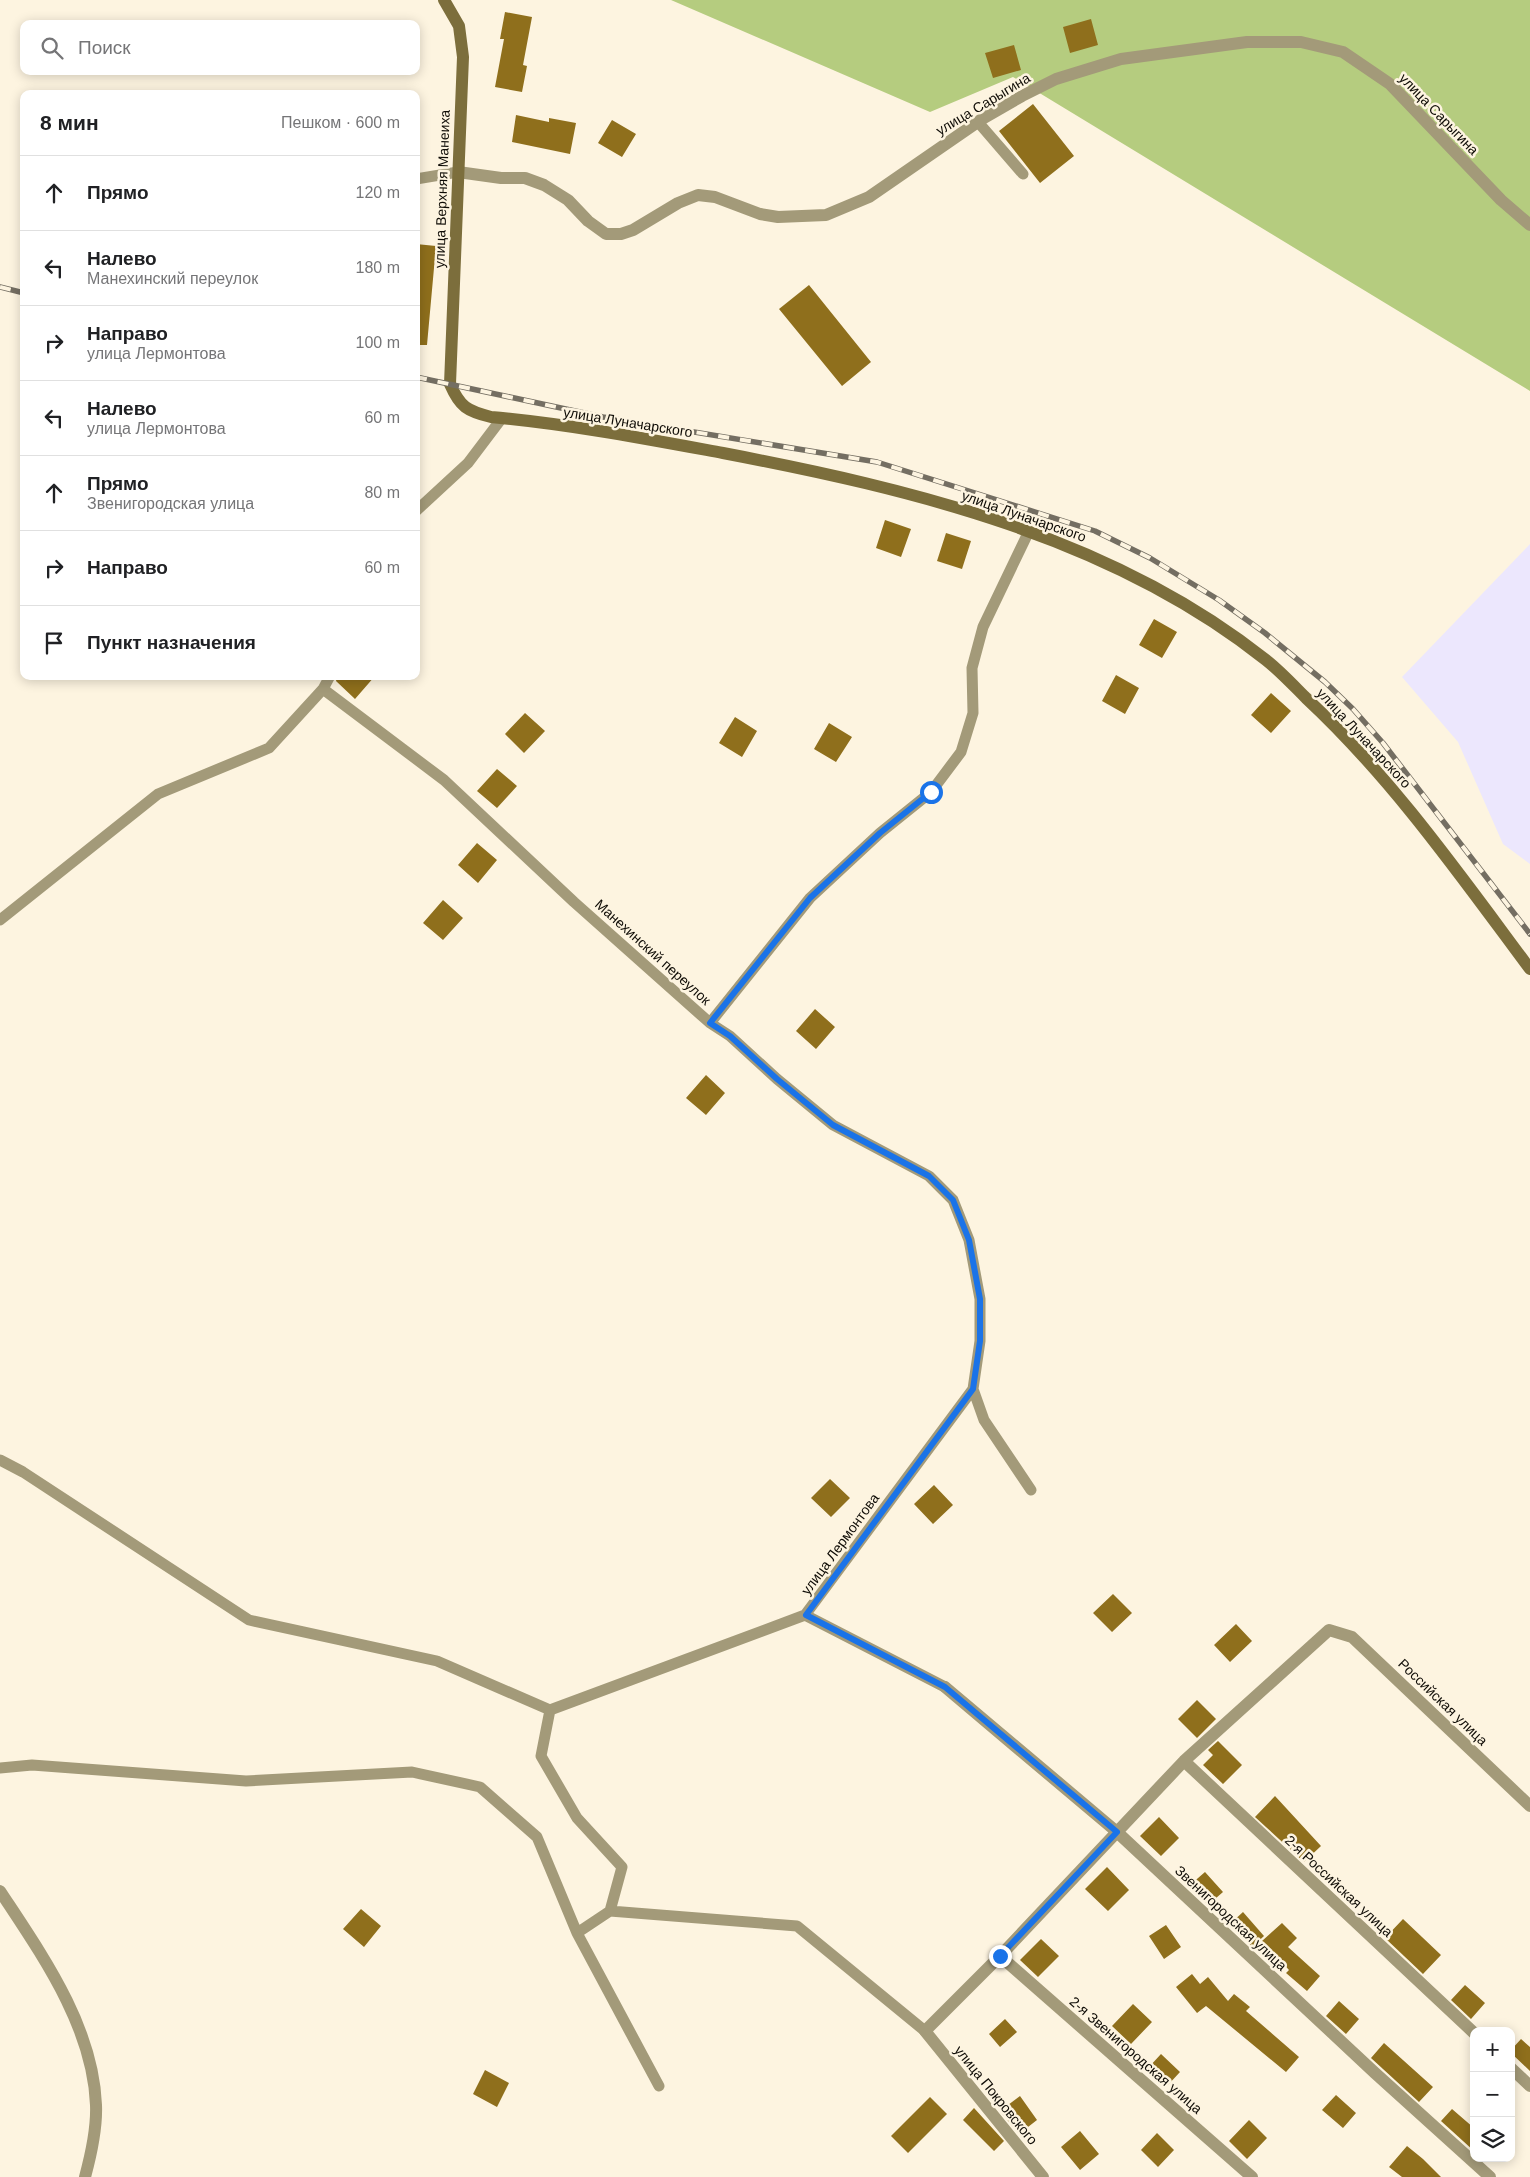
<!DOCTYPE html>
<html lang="ru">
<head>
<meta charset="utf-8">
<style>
  :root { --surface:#fff; --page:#f2f2f2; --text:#202124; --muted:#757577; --line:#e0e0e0 }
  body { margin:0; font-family:Arial,sans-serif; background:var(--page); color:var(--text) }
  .controls { position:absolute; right:15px; bottom:15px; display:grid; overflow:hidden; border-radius:10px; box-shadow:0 2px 12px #0003 }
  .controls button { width:45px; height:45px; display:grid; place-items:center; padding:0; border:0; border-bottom:1px solid var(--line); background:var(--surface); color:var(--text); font:25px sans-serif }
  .stop { position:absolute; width:15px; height:15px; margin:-11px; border:4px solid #1a73e8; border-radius:50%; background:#fff }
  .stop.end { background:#1a73e8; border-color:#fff; box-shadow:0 1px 5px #0008 }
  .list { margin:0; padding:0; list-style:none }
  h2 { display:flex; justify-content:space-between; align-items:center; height:65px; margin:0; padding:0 20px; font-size:21px }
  h2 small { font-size:16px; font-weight:400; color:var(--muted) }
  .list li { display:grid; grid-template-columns:32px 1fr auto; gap:15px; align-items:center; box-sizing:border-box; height:75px; padding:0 20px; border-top:1px solid var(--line) }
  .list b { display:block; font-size:19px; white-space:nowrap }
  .list p { margin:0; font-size:16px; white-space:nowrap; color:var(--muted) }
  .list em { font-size:16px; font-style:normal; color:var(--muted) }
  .icon { flex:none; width:28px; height:28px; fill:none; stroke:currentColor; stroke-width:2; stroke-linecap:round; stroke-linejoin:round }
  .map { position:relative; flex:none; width:1530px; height:2177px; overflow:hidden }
  .search { position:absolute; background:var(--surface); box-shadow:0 2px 12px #0003; left:20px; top:20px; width:400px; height:55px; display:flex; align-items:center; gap:12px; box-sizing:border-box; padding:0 18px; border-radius:10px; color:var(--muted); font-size:19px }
  .panel { position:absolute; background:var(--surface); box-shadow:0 2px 12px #0003; left:20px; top:90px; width:400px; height:590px; border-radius:10px }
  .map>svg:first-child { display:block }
  .industrial { fill:#ece7fd }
  .forest { fill:#b5cc7f }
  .building { fill:#8f6f1c }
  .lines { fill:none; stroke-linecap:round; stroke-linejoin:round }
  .service { stroke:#a39a79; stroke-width:11 }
  .minor { stroke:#a39a79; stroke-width:12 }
  .secondary { stroke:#7c6e3c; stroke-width:12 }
  .rail-casing { stroke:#746e62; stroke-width:5.5 }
  .rail { stroke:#fdf4e0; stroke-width:4; stroke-dasharray:11; stroke-linecap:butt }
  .route { stroke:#1a73e8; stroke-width:6 }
  .labels { text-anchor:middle; stroke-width:5; stroke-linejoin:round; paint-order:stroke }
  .street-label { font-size:14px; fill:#0e0b05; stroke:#fdf4e0 }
</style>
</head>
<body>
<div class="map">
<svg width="1530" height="2177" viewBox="0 0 1530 2177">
  <rect width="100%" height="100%" fill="#fdf4e0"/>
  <path class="industrial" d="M1530 544V864L1503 844 1458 742 1402 677Z"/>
  <path class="forest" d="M671 0H1530V391L1013 77 930 112Z"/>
  <path class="building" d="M505 12 532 17 523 65 527 66 522 92 495 87 504 39H500Z
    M1091 19 1098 45 1070 53 1063 27Z
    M1014 45 1021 70 993 78 985 53Z
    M1033 104 1074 156 1040 183 999 131Z
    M516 115 549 122V118L576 123 570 154 512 142Z
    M612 120 636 134 622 157 598 143Z
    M416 244 436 246 427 345H416Z
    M809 285 871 362 842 386 779 309Z
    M885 520 911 529 901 557 876 548Z
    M946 533 971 541 962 569 937 561Z
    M1154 619 1177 632 1162 658 1139 645Z
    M1116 675 1139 688 1125 714 1102 701Z
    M337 676H375L355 699 336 681Z
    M1271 693 1291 711 1271 733 1251 715Z
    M525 713 545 731 524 753 505 734Z
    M735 717 757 731 742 757 719 743Z
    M829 723 852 737 836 762 814 749Z
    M497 769 517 786 497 808 477 791Z
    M477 843 497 860 478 883 458 865Z
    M443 900 463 918 443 940 423 923Z
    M815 1009 835 1027 816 1049 796 1031Z
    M706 1075 725 1093 706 1115 686 1098Z
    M830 1479 850 1498 831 1517 811 1498Z
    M934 1485 953 1505 933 1524 914 1504Z
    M1113 1594 1132 1613 1112 1632 1093 1613Z
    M1236 1624 1252 1641 1230 1662 1214 1645Z
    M1197 1700 1216 1719 1197 1738 1178 1719Z
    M1218 1741 1242 1765 1223 1784 1203 1765 1213 1755 1208 1750Z
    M1275 1796 1321 1846 1304 1862 1255 1817Z
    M1159 1817 1179 1838 1161 1856 1140 1836Z
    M1107 1867 1129 1890 1108 1911 1085 1889Z
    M1205 1872 1223 1892 1208 1905 1190 1885Z
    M361 1909 381 1926 364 1947 343 1929Z
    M1243 1912 1264 1936 1252 1947 1231 1923Z
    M1403 1919 1441 1955 1423 1974 1385 1938Z
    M1282 1923 1297 1938 1288 1947 1320 1976 1307 1991 1286 1973 1289 1970 1262 1941Z
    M1166 1925 1181 1947 1164 1959 1149 1936Z
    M1041 1939 1059 1956 1038 1977 1020 1960Z
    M1192 1974 1200 1984 1208 1977 1228 2001 1234 1994 1250 2007 1246 2011 1299 2057 1286 2072 1206 2006 1197 2013 1176 1987Z
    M1465 1985 1485 2003 1471 2019 1451 2000Z
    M1339 2001 1359 2019 1346 2034 1326 2016Z
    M1133 2004 1152 2022 1131 2044 1112 2026Z
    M1005 2019 1017 2032 1000 2047 989 2034Z
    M1521 2039 1530 2047V2071L1511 2053V2050Z
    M1384 2043 1433 2087 1419 2102 1371 2058Z
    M1161 2054 1180 2072 1168 2085 1149 2067Z
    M485 2070 509 2083 497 2107 473 2094Z
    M1336 2095 1356 2113 1343 2128 1322 2110Z
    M1020 2096 1037 2120 1019 2134 1000 2111Z
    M930 2097 947 2114 908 2153 891 2136Z
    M974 2108 1004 2141 994 2151 963 2120Z
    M1452 2109 1474 2128V2151L1441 2121Z
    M1249 2120 1267 2138 1247 2159 1229 2141Z
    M1080 2131 1099 2154 1080 2170 1061 2147Z
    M1157 2133 1174 2150 1158 2167 1141 2150Z
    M1407 2146 1423 2159 1441 2177H1402L1389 2167Z"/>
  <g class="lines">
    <path class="service" d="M978 122 1023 174
      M416 179 458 172
      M416 511 468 463 502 418
      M330 676 323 689 444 780 574 902 710 1023 730 1036 777 1079 833 1125 929 1176 953 1200 969 1240 980 1299V1341L973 1389 984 1420 1031 1490
      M0 920 158 794 269 748 323 689
      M710 1023 810 898 880 833 931 792 961 752 973 713 972 668 983 627 1029 531
      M0 1460 23 1472 249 1620 437 1661 550 1710
      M945 1687 805 1615 973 1389
      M0 1768 32 1765 246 1781 412 1772 480 1787 537 1837 577 1933
      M610 1911 797 1926 925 2031
      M659 2086 577 1933 610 1911 622 1867 577 1818 541 1756 550 1710 805 1615"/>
    <path class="minor" d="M458 172 501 178H525L544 185 568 200 588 221 606 234H621L633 230 678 203 698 195 715 197 760 214 778 217 826 215 869 197 982 119 1022 96 1056 79 1121 59 1247 42H1301L1343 52 1390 84 1501 200 1530 225
      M945 1687 1117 1832 1375 2073 1490 2177
      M1184 1761 1474 2033
      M0 1891C42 1955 93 2026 96 2105 97 2129 91 2155 85 2177
      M1000 1956 1252 2177
      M1511 2068 1530 2086
      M1043 2177 925 2031 1000 1956 1184 1761 1329 1630 1352 1637 1530 1806"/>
    <path class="secondary" d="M444 0 459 26 463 57 450 384C460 407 467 411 491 417 569 424 647 439 723 453 912 489 1112 537 1266 660 1280 671 1293 685 1306 698 1392 778 1460 875 1530 969"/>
    <g class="rail-casing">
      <path id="rail" d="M0 287 24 293
        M416 377 603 417 877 462 1095 531 1150 558 1219 600 1265 633 1325 682 1353 709 1383 743 1530 934"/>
    </g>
    <use href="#rail" class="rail"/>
  </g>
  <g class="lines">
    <path class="route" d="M931 792 880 833 810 898 710 1023 730 1036 777 1079 833 1125 929 1176 953 1200 969 1240 980 1299V1341L973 1389 806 1615 945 1687 1117 1832 1000 1956"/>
  </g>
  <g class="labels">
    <g class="street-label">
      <text transform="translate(983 104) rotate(-31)" y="5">улица Сарыгина</text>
      <text transform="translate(1439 114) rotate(46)" y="5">улица Сарыгина</text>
      <text transform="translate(442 189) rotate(-88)" y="5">улица Верхняя Манеиха</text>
      <text transform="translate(628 422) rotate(9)" y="5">улица Луначарского</text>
      <text transform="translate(1024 516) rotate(19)" y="5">улица Луначарского</text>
      <text transform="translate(1364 738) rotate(47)" y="5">улица Луначарского</text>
      <text transform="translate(653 952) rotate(42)" y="5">Манехинский переулок</text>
      <text transform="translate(840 1544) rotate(-54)" y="5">улица Лермонтова</text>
      <text transform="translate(1443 1702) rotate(44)" y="5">Российская улица</text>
      <text transform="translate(1339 1886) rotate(43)" y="5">2-я Российская улица</text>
      <text transform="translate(1231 1918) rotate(43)" y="5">Звенигородская улица</text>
      <text transform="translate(1136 2055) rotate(41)" y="5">2-я Звенигородская улица</text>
      <text transform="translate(996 2095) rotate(51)" y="5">улица Покровского</text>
    </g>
  </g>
</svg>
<div class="controls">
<button>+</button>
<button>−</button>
<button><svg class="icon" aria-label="layers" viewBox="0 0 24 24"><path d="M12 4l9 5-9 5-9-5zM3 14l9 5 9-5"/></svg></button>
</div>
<div class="stop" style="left:931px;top:792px"></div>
<div class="stop end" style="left:1000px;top:1956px"></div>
<div class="search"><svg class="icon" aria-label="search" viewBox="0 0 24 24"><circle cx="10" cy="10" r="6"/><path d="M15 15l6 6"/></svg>Поиск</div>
<section class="panel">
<h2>8 мин<small>Пешком · 600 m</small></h2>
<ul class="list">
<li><svg class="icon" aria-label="ahead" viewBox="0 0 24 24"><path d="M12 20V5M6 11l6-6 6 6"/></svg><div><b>Прямо</b></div><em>120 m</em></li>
<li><svg class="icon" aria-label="left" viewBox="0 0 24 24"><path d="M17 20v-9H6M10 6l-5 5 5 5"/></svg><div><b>Налево</b><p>Манехинский переулок</p></div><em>180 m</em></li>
<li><svg class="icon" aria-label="right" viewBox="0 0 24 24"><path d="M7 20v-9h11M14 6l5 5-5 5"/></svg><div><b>Направо</b><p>улица Лермонтова</p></div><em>100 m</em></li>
<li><svg class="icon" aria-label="left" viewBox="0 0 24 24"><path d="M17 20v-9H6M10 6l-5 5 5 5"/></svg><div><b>Налево</b><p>улица Лермонтова</p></div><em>60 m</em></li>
<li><svg class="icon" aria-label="ahead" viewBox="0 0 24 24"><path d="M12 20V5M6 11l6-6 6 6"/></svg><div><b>Прямо</b><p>Звенигородская улица</p></div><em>80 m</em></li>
<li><svg class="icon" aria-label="right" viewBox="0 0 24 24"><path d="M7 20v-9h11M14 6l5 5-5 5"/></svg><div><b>Направо</b></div><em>60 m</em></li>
<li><svg class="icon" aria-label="arrive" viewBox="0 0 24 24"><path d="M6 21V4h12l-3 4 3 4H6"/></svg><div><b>Пункт назначения</b></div></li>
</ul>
</section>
</div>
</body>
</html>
